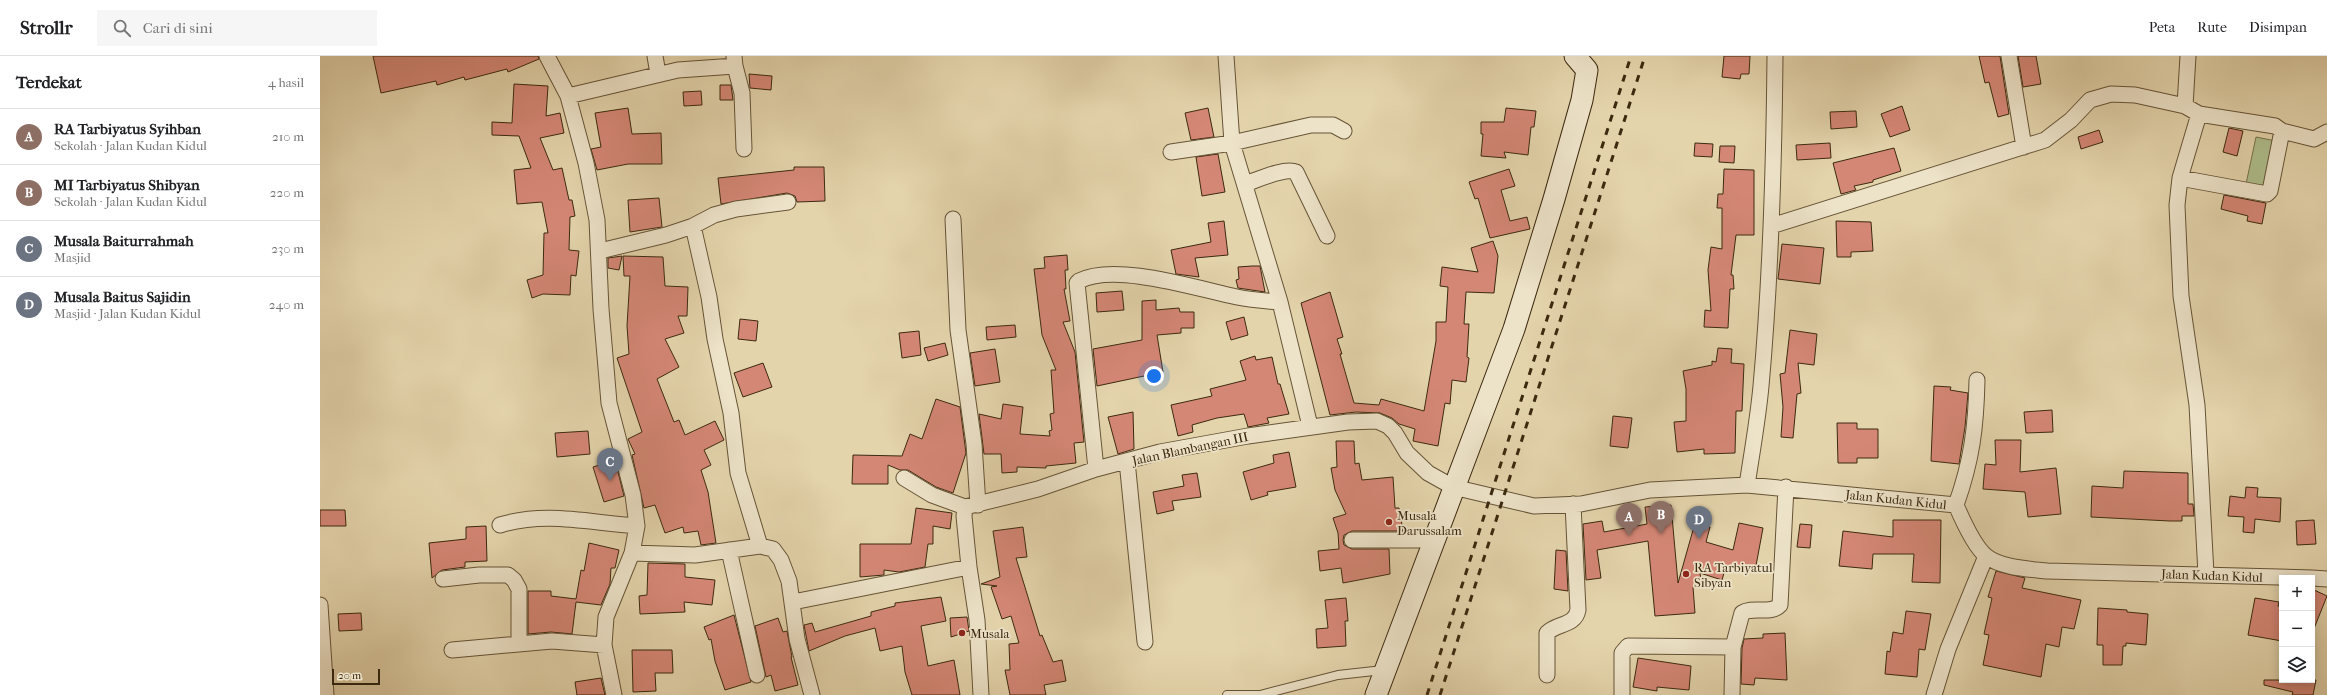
<!DOCTYPE html>
<html lang="id">
<head>
<meta charset="utf-8">
<style>
  :root { --surface:#fff; --page:#f6f6f6; --text:#202124; --muted:#757577; --line:#e0e0e0; --accent:#8f2418 }
  body { margin:0; font-family:"IM FELL French Canon",serif; background:var(--page); color:var(--text) }
  .controls { position:absolute; right:12px; bottom:12px; display:grid; overflow:hidden; border-radius:0px; box-shadow:0 2px 10px #0003 }
  .controls button { width:36px; height:36px; display:grid; place-items:center; padding:0; border:0; border-bottom:1px solid var(--line); background:var(--surface); color:var(--text); font:20px sans-serif }
  .scale { position:absolute; left:12px; bottom:10px; width:48px; box-sizing:border-box; padding-left:4px; border:2px solid #3c290f; border-top:0; font-size:11px; line-height:14px; white-space:nowrap; color:#3c290f; -webkit-text-stroke:3px #ede3c9; paint-order:stroke }
  .you { position:absolute; left:834px; top:320px; width:14px; height:14px; margin:-10px; border:3px solid #fff; border-radius:50%; background:#1a73e8; box-shadow:0 0 0 6px #1a73e833 }
  .badge { display:grid; place-items:center; width:26px; height:26px; border-radius:50%; background:var(--accent); color:#fff; font-size:13px; font-weight:700 }
  .pin { position:absolute; translate:-50% -33px; filter:drop-shadow(0 1px 2px #0008) }
  .pin::after { content:''; position:absolute; top:21px; width:14px; height:12px; background:inherit; clip-path:polygon(0 0,100% 0,50% 100%) }
  .list { margin:0; padding:0; list-style:none }
  h2 { display:flex; justify-content:space-between; align-items:center; height:52px; margin:0; padding:0 16px; font-size:17px }
  h2 small { font-size:13px; font-weight:400; color:var(--muted) }
  .list li { display:grid; grid-template-columns:26px 1fr auto; gap:12px; align-items:center; box-sizing:border-box; height:56px; padding:0 16px; border-top:1px solid var(--line) }
  .list b { display:block; font-size:15px; white-space:nowrap }
  .list p { margin:0; font-size:13px; white-space:nowrap; color:var(--muted) }
  .list em { font-size:13px; font-style:normal; color:var(--muted) }
  .icon { flex:none; width:22px; height:22px; fill:none; stroke:currentColor; stroke-width:2; stroke-linecap:round; stroke-linejoin:round }
  .map { position:relative; flex:none; width:2007px; height:639px; overflow:hidden }
  header { display:flex; align-items:center; gap:24px; box-sizing:border-box; height:56px; padding:0 20px; background:var(--surface); border-bottom:1px solid var(--line) }
  header strong { font-size:19px }
  nav { display:flex; gap:22px; margin-inline-start:auto; font-size:14px }
  .search { width:280px; height:36px; background:var(--page); display:flex; align-items:center; gap:10px; box-sizing:border-box; padding:0 14px; border-radius:0px; color:var(--muted); font-size:15px }
  main { display:flex }
  aside { flex:1; background:var(--surface) }
  .map>svg:first-child { display:block }
  .green { fill:#afbe8d; stroke:#76744e }
  .building { fill:#d58776; stroke:#3c290f }
  .lines { fill:none; stroke-linecap:round; stroke-linejoin:round }
  .lane-casing { stroke:#665436; stroke-width:10 }
  .street-casing { stroke:#665436; stroke-width:17 }
  .secondary-casing { stroke:#3c290f; stroke-width:23 }
  .lane { stroke:#ede3c9; stroke-width:8 }
  .street { stroke:#ede3c9; stroke-width:15 }
  .secondary { stroke:#ede3c9; stroke-width:21 }
  .rail { stroke:#3c290f; stroke-width:3; stroke-dasharray:7 7; stroke-linecap:butt }
  .poi-dot { fill:#8f2418; stroke:#ede3c9; stroke-width:1.5 }
  .labels { text-anchor:middle; stroke-width:3.5; stroke-linejoin:round; paint-order:stroke }
  .street-label { font-size:13px; fill:#3c290f; stroke:#ede3c9 }
  .poi-label { font-size:13px; fill:#3c290f; stroke:#ede3c9; text-anchor:start }
</style>
</head>
<body>
<header>
<strong>Strollr</strong>
<div class="search"><svg class="icon" aria-label="search" viewBox="0 0 24 24"><circle cx="10" cy="10" r="6"/><path d="M15 15l6 6"/></svg>Cari di sini</div>
<nav><a>Peta</a><a>Rute</a><a>Disimpan</a></nav>
</header>
<main>
<aside>
<h2>Terdekat<small>4 hasil</small></h2>
<ul class="list">
<li><span class="badge" style="background:#8d6e63">A</span><div><b>RA Tarbiyatus Syihban</b><p>Sekolah · Jalan Kudan Kidul</p></div><em>210 m</em></li>
<li><span class="badge" style="background:#8d6e63">B</span><div><b>MI Tarbiyatus Shibyan</b><p>Sekolah · Jalan Kudan Kidul</p></div><em>220 m</em></li>
<li><span class="badge" style="background:#6b7280">C</span><div><b>Musala Baiturrahmah</b><p>Masjid</p></div><em>230 m</em></li>
<li><span class="badge" style="background:#6b7280">D</span><div><b>Musala Baitus Sajidin</b><p>Masjid · Jalan Kudan Kidul</p></div><em>240 m</em></li>
</ul>
</aside>
<div class="map">
<svg width="2007" height="639" viewBox="0 0 2007 639">
  <rect width="100%" height="100%" fill="#e4d4ac"/>
  <filter id="stains"><feTurbulence type="fractalNoise" baseFrequency=".005" numOctaves="4"/><feColorMatrix values="0 0 0 0 .2 0 0 0 0 .09 0 0 0 0 .02 0 0 0 .5 -.17"/></filter>
  <radialGradient id="worn" r=".72"><stop offset=".6" stop-color="#630" stop-opacity="0"/><stop offset="1" stop-color="#630" stop-opacity=".3"/></radialGradient>
  <path class="green" d="M1936 81 1956 85 1946 132 1926 128Z"/>
  <path class="building" d="M53 0H218L219 3 188 16 187 13 145 24 144 21 117 29 116 25 61 37Z
    M1404 0H1430L1429 18H1421L1420 23 1402 21Z
    M1659 0H1680L1689 58 1678 61 1669 26 1665 27Z
    M1698 0H1716L1721 28 1703 31Z
    M429 18 452 20 451 34 430 32Z
    M194 28 228 30 226 60 240 57 244 77 220 82 233 114 242 112 249 144H252L255 160 250 161 249 194 259 195 256 220 251 219 250 239 223 238 212 242 207 224 223 219 224 177H228L222 146 197 148 194 114 211 112 199 80 172 79V66L192 67Z
    M400 29H411L413 44H400Z
    M381 35 382 49 364 50 363 36Z
    M1582 50 1590 74 1570 81 1561 58Z
    M308 52 312 78 341 77 342 108H308L277 114 271 93 281 91 275 57Z
    M888 52 894 81 871 84 865 57Z
    M1186 52 1216 55 1214 71H1211L1208 99 1184 96 1186 102 1161 100 1163 78H1161V66H1184Z
    M1536 55 1537 71 1511 73 1510 56Z
    M1909 72 1923 75 1917 100 1903 96Z
    M1779 74 1783 86 1761 93 1758 81Z
    M1375 87 1393 88 1392 101 1374 100Z
    M1510 87 1511 102 1477 104 1476 89Z
    M1400 90H1415L1414 107 1399 106Z
    M1574 92 1581 115 1553 124V126L1534 130 1536 134 1521 138 1513 107Z
    M898 98 905 136 882 140 876 101Z
    M474 111H504L505 145 477 146 475 140 467 137 401 148 398 122 474 114Z
    M1189 113 1195 130 1181 134 1190 165 1207 161 1210 173 1170 182 1158 142 1155 143 1149 126Z
    M1404 113 1434 114V179H1416L1411 219H1413L1414 233H1410L1408 272 1384 271 1385 254 1391 255 1388 214 1391 191 1402 193V152H1397L1398 138H1403Z
    M1904 139 1946 147 1942 168 1927 165 1928 160 1901 153Z
    M339 142 342 171 310 176 308 144Z
    M904 165 908 199 875 202 879 221 856 218 851 194 891 186 888 167Z
    M1516 165 1551 166 1553 195 1531 196V201H1517Z
    M1173 185 1178 200 1174 237 1146 236 1144 268H1149L1147 301 1149 302 1146 326 1132 324 1130 348 1125 347 1118 390 1093 385 1095 373 1079 368 1072 362 1060 357 1036 356 1010 359 981 247 1010 236 1023 281 1017 283 1022 298H1020L1034 347 1059 349 1061 343 1104 355 1116 285V266H1126L1128 231 1120 230 1122 211 1158 216 1151 192Z
    M1462 188 1504 192 1500 228 1458 223Z
    M747 199 748 214H745L746 233H744L750 265 743 266 755 296 764 386 754 387 756 407 726 410V412L697 411V416L682 417 681 398H664L659 358 681 363 683 348 703 351 700 378 730 380 729 375 732 374 730 358 734 357 731 314H736L722 279 714 213 725 212 724 201Z
    M302 200 299 214 288 212V202Z
    M303 200 343 201 345 230 368 231 367 260H358L364 277 345 283 359 311 337 323 354 366 359 364 365 379 395 365 404 384 384 394 391 409 381 414 388 436 396 487 381 489 378 475 364 477 363 471 345 477 335 449 324 452 312 399 315 398 308 383 322 376 297 302 309 298 307 270 310 220H304Z
    M932 210H940L945 236 918 232 916 224 919 223 918 211Z
    M802 235 804 254 777 256 776 237Z
    M836 244V254L859 252 860 256H874V272H861V277L837 279 843 316 777 330 773 293 822 284V245Z
    M924 261 928 279 911 284 906 266Z
    M420 263 438 265 436 285 418 283Z
    M695 269 696 281 667 284 666 271Z
    M1470 274 1497 278 1494 309 1478 307 1481 337 1477 338 1473 382 1461 381 1463 351 1460 318 1465 317Z
    M599 275 601 299 582 302 579 277Z
    M625 287 628 299 608 305 604 292Z
    M1398 292 1412 293 1411 307 1424 308 1422 355H1416L1415 397 1384 398V393L1357 396 1354 366 1366 365V333L1363 315 1392 309V305L1396 306Z
    M675 293 680 326 655 330 650 297Z
    M935 300 936 304 952 301 958 328H960L969 358 947 362 949 367 928 371 924 358 897 362 872 369 873 376 858 380 851 349 892 340 890 333 926 324 920 305Z
    M443 307 452 331 423 341 414 317Z
    M1614 330 1631 331 1630 334 1648 337 1645 371 1639 408 1611 405Z
    M616 343 640 351 646 397 633 437 616 431 588 414H580L568 409V428H532L533 399 582 400 590 378 602 383Z
    M1732 354 1733 376 1706 377 1704 356Z
    M813 356 814 393 798 398 788 361Z
    M1293 360 1312 362 1308 392 1290 390Z
    M1517 367H1537V373H1558V402H1537V407H1518Z
    M268 375 270 398 237 401 235 377Z
    M1675 384H1701L1700 416 1736 412 1741 458 1708 461 1705 436 1663 433 1665 408 1676 409Z
    M1016 385H1034L1035 408 1039 407 1042 424 1073 421 1075 452H1079L1083 475H1032L1024 479 1023 484 1024 489 1032 493H1069L1070 518 1023 527 1021 512 1000 515 998 495 1019 493 1018 477 1013 462 1026 458 1015 434 1011 412 1017 411Z
    M969 396 976 431 947 436 948 439 931 444 923 416 954 407 953 399Z
    M295 404 304 440 284 446 273 411Z
    M1804 415 1868 417V448H1873L1874 460H1862V465H1850L1771 461 1772 430 1803 432Z
    M877 417 881 441 852 445 854 454 837 458 833 436 864 430 862 419Z
    M1926 431 1938 432 1937 441 1961 442 1960 466 1935 463 1934 477 1923 476 1924 461 1908 460 1910 440 1925 442Z
    M1351 449 1358 527 1375 467 1390 471 1386 486 1413 494 1419 467 1443 472 1435 515 1406 510 1402 524 1380 517 1382 531H1373L1375 557 1335 560 1328 485 1277 494 1281 522 1266 524 1263 468 1282 465 1284 476 1327 468 1325 451Z
    M596 452 632 457 630 473 613 470V488H608L605 511 579 516 564 514V519L540 521V488H591Z
    M0 454H25L26 470H0Z
    M1573 464H1621L1620 527 1592 526 1594 498H1553L1552 513 1519 510 1523 475 1573 481Z
    M1994 464 1996 488 1977 489 1976 465Z
    M1480 468 1492 469 1490 492 1477 491Z
    M166 470 167 505 145 506V511L122 514 112 522 109 487 146 483V471Z
    M703 471 707 501 696 502 720 580 722 579 733 606 742 604 746 625 724 629 726 639H690L685 614H690L689 588 699 587 691 560 682 563 671 531 677 530 661 528 680 521 673 475Z
    M269 487 299 494 295 512H291L290 528 281 549 256 546 252 578 231 576 208 578V535H231V540L256 543 261 514 264 515Z
    M1236 494 1246 495 1248 535 1234 533Z
    M328 507 365 508V521L395 524 392 549 364 546 365 556 320 558 319 540 327 539Z
    M1676 515 1705 522 1702 532 1761 544 1754 573 1742 571 1739 591 1726 588 1721 621 1663 609 1669 579 1664 578 1672 542 1668 541Z
    M1992 533 2007 540 1993 575H1992Z
    M621 541 626 565 601 570 608 610 634 604 640 639H592L585 616 582 590 560 595 555 572 525 580 489 595 484 569 492 567 495 576 551 560V556L575 550V547Z
    M1026 542 1028 565H1025L1026 590 997 592 996 573 1008 572 1005 544Z
    M1935 542 1959 546 1958 550 1962 551V585L1928 579Z
    M1778 552 1807 554V556L1828 558 1826 589 1806 587V590H1803L1802 609H1783V589H1777Z
    M1586 555 1611 558 1605 594 1599 593 1597 621 1565 618 1567 595 1570 596 1573 576 1583 578Z
    M41 557 42 574 19 575 18 558Z
    M414 559 431 626 405 634 395 605 391 583 389 584 384 571Z
    M647 561 649 575 631 581 630 562Z
    M458 562 463 576 467 575 472 601H471L478 629 455 635 451 619 446 621 435 570Z
    M1465 577 1467 624 1435 622 1434 629 1421 628 1422 592 1424 583 1443 582V578Z
    M312 594H352L353 617H335L336 635 313 636Z
    M1318 602 1371 610 1369 634 1337 631V635L1313 631Z
    M281 622 285 639H257L255 626Z
    M1944 624H1996L1993 639H1972L1973 636 1944 629Z"/>
  <g class="lines">
    <g class="lane-casing">
      <path id="lane" d="M907 639H940L1018 619 1063 614"/>
    </g>
    <g class="street-casing">
      <path id="street" d="M227 0 248 40 266 107 277 164 281 253 289 347 313 439 317 470 312 497 286 561 284 589 294 639
        M335 0 338 18
        M906 0 912 87 960 246 990 370
        M1689 0 1704 91
        M415 10 422 37 424 93
        M248 40 358 14 415 10 414 0
        M1865 50 1868 0
        M1879 58 1860 122 1857 149 1861 240 1877 349 1886 518
        M851 96 912 87 991 69H1013L1024 75
        M1860 122 1947 138 1950 135 1962 75
        M925 128C937 124 965 111 976 116L1007 180
        M633 163 638 274 654 388 658 449
        M373 170 389 241 395 283 411 357 418 417 440 490
        M1451 170 1725 84 1751 64 1770 44 1791 38 1815 39 1865 50 1879 58 1955 70 1962 75 1994 83 2007 76
        M280 195 346 179 373 170 394 159 416 153 468 146
        M807 405 825 586
        M776 413 757 227 759 225C795 206 878 233 917 241 931 244 946 245 960 246
        M584 422 612 439 645 451
        M1427 429C1432 396 1438 363 1441 330 1451 220 1454 110 1455 0
        M1636 449C1652 404 1656 371 1657 324
        M180 469C226 455 270 467 317 470
        M1032 484H1114
        M409 494 437 619
        M312 497 375 499 440 490 453 493 461 504 469 525 477 583 492 639
        M1992 522 2007 523
        M123 523 159 519H188L194 524 199 533V588
        M473 546 649 511
        M0 549 6 639
        M132 594 232 585 284 589
        M1227 619V577C1237 567 1255 570 1258 554L1253 448
        M661 639 657 564 649 511 644 460 645 451 718 433 776 413 840 396 928 380 1028 366 1057 365 1068 370 1075 377 1087 397 1108 417 1133 431 1214 450 1261 448 1330 434 1427 429 1636 449C1642 463 1655 491 1666 500 1681 512 1709 513 1727 515L1992 522
        M1302 639V597L1308 590 1413 591
        M1412 639 1413 591 1422 557C1433 550 1451 559 1460 549L1466 431
        M1614 639 1628 593 1666 500"/>
    </g>
    <g class="secondary-casing">
      <path id="secondary" d="M1056 639 1194 273 1234 143 1262 44 1267 14 1255 0"/>
    </g>
    <use href="#lane" class="lane"/>
    <use href="#street" class="street"/>
    <use href="#secondary" class="secondary"/>
    <path class="rail" d="M1107 639 1311 0
      M1120 639 1325 0"/>
  </g>
  <g class="poi-dot">
    <circle cx="1069" cy="466" r="4"/>
    <circle cx="1366" cy="518" r="4"/>
    <circle cx="642" cy="577" r="4"/>
  </g>
  <g class="labels">
    <g class="street-label">
      <text transform="translate(870 392) rotate(-12)" y="5">Jalan Blambangan III</text>
      <text transform="translate(1576 443) rotate(6)" y="5">Jalan Kudan Kidul</text>
      <text transform="translate(1892 519) rotate(2)" y="5">Jalan Kudan Kidul</text>
    </g>
    <g class="poi-label">
      <text x="1077" y="464">Musala<tspan x="1077" dy="15">Darussalam</tspan></text>
      <text x="1374" y="516">RA Tarbiyatul<tspan x="1374" dy="15">Sibyan</tspan></text>
      <text x="650" y="582">Musala</text>
    </g>
  </g>
  <rect width="100%" height="100%" filter="url(#stains)"/>
  <rect width="100%" height="100%" fill="url(#worn)"/>
</svg>
<div class="controls">
<button>+</button>
<button>−</button>
<button><svg class="icon" aria-label="layers" viewBox="0 0 24 24"><path d="M12 4l9 5-9 5-9-5zM3 14l9 5 9-5"/></svg></button>
</div>
<div class="scale">20 m</div>
<div class="you"></div>
<div class="pin badge" style="left:1309px;top:480px;background:#8d6e63">A</div>
<div class="pin badge" style="left:1341px;top:478px;background:#8d6e63">B</div>
<div class="pin badge" style="left:290px;top:425px;background:#6b7280">C</div>
<div class="pin badge" style="left:1379px;top:483px;background:#6b7280">D</div>
</div>
</main>
</body>
</html>
